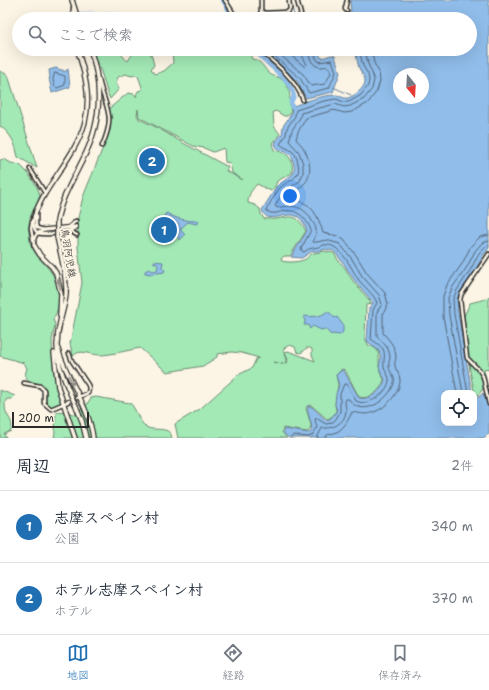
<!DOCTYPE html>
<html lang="ja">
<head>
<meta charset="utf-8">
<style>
  :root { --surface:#fff; --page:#f6f6f7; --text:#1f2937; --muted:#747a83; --line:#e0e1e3; --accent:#1f6fb2 }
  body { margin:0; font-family:"Shantell Sans","Klee One",sans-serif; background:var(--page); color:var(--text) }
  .controls { position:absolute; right:12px; bottom:12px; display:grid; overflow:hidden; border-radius:8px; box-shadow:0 4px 16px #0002 }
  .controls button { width:36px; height:36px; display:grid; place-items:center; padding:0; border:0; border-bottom:1px solid var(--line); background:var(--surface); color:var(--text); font:20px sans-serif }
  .compass { position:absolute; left:393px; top:68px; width:36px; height:36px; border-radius:50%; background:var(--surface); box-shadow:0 4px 16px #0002; rotate:162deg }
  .scale { position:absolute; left:12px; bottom:10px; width:77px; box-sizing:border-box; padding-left:4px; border:2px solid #2b2b2b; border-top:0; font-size:11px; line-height:14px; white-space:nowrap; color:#2b2b2b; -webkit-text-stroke:3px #fcf5e5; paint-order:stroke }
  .you { position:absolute; left:290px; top:196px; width:14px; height:14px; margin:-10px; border:3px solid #fff; border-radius:50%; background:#1a73e8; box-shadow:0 0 0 6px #1a73e833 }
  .badge { display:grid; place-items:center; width:26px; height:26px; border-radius:50%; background:var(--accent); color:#fff; font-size:13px; font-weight:700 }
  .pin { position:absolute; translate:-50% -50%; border:2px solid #fff; box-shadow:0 1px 4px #0006 }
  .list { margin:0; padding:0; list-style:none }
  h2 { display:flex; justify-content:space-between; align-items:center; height:52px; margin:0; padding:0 16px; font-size:17px }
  h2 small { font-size:13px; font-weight:400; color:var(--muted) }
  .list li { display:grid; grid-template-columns:26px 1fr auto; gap:12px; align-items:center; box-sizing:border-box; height:72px; padding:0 16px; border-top:1px solid var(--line) }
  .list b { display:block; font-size:15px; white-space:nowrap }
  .list p { margin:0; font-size:13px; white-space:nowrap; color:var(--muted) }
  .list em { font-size:13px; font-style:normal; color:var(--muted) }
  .icon { flex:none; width:22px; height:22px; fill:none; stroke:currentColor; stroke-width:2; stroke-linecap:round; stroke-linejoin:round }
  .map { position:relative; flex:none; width:489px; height:438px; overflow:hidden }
  .search { position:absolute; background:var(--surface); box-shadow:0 4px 16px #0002; left:12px; right:12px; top:12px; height:44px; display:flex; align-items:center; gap:10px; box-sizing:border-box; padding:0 14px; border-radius:22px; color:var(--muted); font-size:15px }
  .sheet { height:196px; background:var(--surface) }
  nav { display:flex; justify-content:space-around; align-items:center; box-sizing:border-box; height:56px; border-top:1px solid var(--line); background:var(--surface); font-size:11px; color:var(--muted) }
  nav a { display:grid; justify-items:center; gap:2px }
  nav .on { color:var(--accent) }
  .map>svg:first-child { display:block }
  .built { fill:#e6e7ea }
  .green { fill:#a3e9b6; stroke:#678a70; fill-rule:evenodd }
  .water { fill:#90bdea; stroke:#68839e; fill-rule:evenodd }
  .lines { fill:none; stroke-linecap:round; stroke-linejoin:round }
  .shore { stroke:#536577; stroke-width:1 }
  .stream { stroke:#68839e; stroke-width:1 }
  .river { stroke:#90bdea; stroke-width:4.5 }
  .street-casing { stroke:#2b2b2b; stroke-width:5.5 }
  .secondary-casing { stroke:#2b2b2b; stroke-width:6 }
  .street { stroke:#fcf5e5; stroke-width:2.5 }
  .secondary { stroke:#fcf5e5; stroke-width:3.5 }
  .secondary-bridge-casing { stroke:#2b2b2b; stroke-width:6; stroke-linecap:butt }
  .secondary-bridge { stroke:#fcf5e5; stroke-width:3.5 }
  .oneway { fill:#949088 }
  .labels { text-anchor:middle; stroke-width:4; stroke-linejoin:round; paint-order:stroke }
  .street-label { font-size:10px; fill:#2b2b2b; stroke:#fcf5e5 }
</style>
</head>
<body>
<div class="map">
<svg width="489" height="438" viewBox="0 0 489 438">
  <rect width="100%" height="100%" fill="#fcf5e5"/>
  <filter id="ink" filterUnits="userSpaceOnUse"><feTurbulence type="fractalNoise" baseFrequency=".025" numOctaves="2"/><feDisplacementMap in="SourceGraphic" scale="8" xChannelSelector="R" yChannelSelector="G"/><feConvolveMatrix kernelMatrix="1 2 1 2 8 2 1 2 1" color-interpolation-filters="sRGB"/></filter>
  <g filter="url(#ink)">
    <path class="built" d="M91 10 96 12 99 16 103 15 106 11 115 12 118 18 116 19H79L77 13Z"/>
    <path class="green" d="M112 49C123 50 120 56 128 61 134 51 136 49 149 49L152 57 154 65 151 69 155 74 164 71 173 63 172 49H248L252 59C263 62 261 65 269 73 271 76 276 76 280 78 294 90 288 98 291 113L287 116H284L276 111 273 112 274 126 280 134 272 143 274 150C288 153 294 158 292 173L277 181 275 187 271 191 257 184C252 190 248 194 248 203L255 205 260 209 261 214 264 219C268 218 272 220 276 219 293 216 297 214 306 231L290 256H284L281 259 282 261C289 263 300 262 306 259 308 257 309 255 311 254 315 252 319 253 324 251L334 253 338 260 345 268 353 281 370 301 371 304 366 305 365 338 369 346H372L378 351C381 363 376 368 384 379 382 390 370 400 359 397L345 370 342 369 336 375 338 385 335 404 336 411 333 416 327 419 311 405 307 406 306 408 311 425 310 430 307 432 283 428 282 432 287 438H178L175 424 200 409 238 375 252 368 256 359 259 358 242 353 232 352 217 354V357L203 366 167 372 140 348C129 350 110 355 100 355 90 355 80 348 73 356L70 344 82 283 78 247V218L83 197 110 130 109 110 111 107 128 93 134 94 137 97 136 95 138 91 142 90V87L138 76 135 75 132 76 125 74 118 77 116 83 119 89 110 99C106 91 105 83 102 75 100 67 93 59 94 51L99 50 106 52ZM138 109 139 117 193 146 204 148 213 152 224 148 225 162 230 163 232 173 243 180 226 171 228 167 183 143 158 128 139 119 137 115ZM290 345 295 347 297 352 300 353 304 351 306 348H310L312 349V355L315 361 288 351 285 352 288 360 287 363 282 364 273 362 282 364 285 363 287 359 284 352V348Z
      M0 71 8 75 37 168 18 157C15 143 12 135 0 126Z
      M4 159 11 163 20 165 28 173 37 187 40 195C38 202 34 208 31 215 28 222 29 234 30 242 33 255 44 262 51 272 60 285 62 306 53 319L55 325 52 340 53 366 56 387 61 402V404C55 406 52 408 47 405 45 400 46 396 46 392 44 383 34 384 28 380L25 375 27 368 24 363 0 356V160Z
      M489 296V370L484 369C486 379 486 387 478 395L474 391 470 371 464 325V316L470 303 486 299Z
      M0 390 15 396 12 399H7L5 402C5 406 5 412 8 416 11 421 13 424 11 431L4 434 6 438H0Z
      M96 397 130 403C137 409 138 423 148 428 157 431 170 426 172 438H54C59 414 46 405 80 416L81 413 80 409 85 407 91 398Z"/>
    <path class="water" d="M350 0H489V248L483 256 475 271 460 292 457 300 458 313 472 393H444V423H474V396L479 397 483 393 489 409V434L483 438H289L283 433 284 429 308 433 311 432C314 423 306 415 308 406L312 407 326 420 330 419 337 411 335 404 336 394 339 385 336 375 342 370 344 371 359 398C370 401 383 390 385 379L381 373 379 366 381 358 379 351 367 341 369 308 373 303 372 301 355 281 344 264 334 251 325 249 320 251H312L302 258 291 257 307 231C305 225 302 218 296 216 285 211 267 226 262 210L277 186 293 174C296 168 293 161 291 155L288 154 286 151 279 150 275 145 276 141 282 134 283 126 292 113 291 107C304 102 321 95 336 95 340 95 343 99 348 98 354 96 364 89 365 82 365 76 362 74 360 70 357 64 357 56 355 49H470V19H354L351 12ZM399 74H423V98H399Z
      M263 49H315L322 58 331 55 335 56 340 73 333 92 306 98 297 81 263 52Z
      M56 68 61 70H63L64 72 68 69 70 87 52 93 49 78H50L49 70Z
      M167 213C175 219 188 221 198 221L199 222 196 224 188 222 181 228V230L185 235 180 240 176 235V230C172 227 167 226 164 222L165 214Z
      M154 261 163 262 162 268 165 270 164 272 151 274 145 273V271L149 269 153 271 157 270 158 266 156 263H154Z
      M326 312H329L335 318 337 317 343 325V332L340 335 332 334 331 335 325 329 321 330 313 326 310 329 308 325H304L305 322 304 316C312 317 321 317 326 312Z"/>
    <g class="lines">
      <path class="shore" d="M266 49 300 78 309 93 329 88 336 72 332 60 319 62 316 58 313 49
        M273 49 303 74 311 86 325 84 331 73C330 71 329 67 328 67 326 66 323 67 321 67 312 67 308 56 308 49
        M283 49 305 67 307 65 302 55V49
        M55 73 65 76V85L57 88 55 87 53 80Z
        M457 393 443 316V296L447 285 462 264 471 246 480 237 489 235
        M463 393 449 315 448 298 452 288 467 267 475 251 482 243 489 241
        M468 393 454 314 453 299 457 290 471 269 479 253 485 247 489 246
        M291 438 293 435 308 437 313 435 317 427 315 420 316 418 326 424 332 423 336 419 340 412V394L344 384H347L356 401C368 407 387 394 389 381 390 376 385 372 384 367 383 361 386 355 383 349 380 345 375 342 371 339L373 310 377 303C375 295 363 286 358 279 351 268 340 242 324 245 323 245 320 247 318 247 311 249 311 247 304 252L302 251 301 249 311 230C306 218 298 209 284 211 279 212 275 214 271 213L266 211C268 206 276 193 279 189 288 179 302 180 298 163 297 159 296 155 293 152 288 148 283 147 280 144L286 135 287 128 295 116 296 110 324 101 336 99 344 102H349L361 95 368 86 369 80 368 74 363 66 359 49
        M317 438 322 428C332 429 345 424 346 411 346 406 344 403 346 399H349C361 419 389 401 394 383 396 376 389 373 389 366 388 363 390 360 390 357 389 346 383 344 377 336V312L382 304 379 295 362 276 352 259 340 244 326 240 317 242H313C313 238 317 234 316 230 316 227 314 224 312 221 305 206 292 204 277 208L275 206 283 192 300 181 303 173V164L299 152 289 141 292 130 300 118 301 113 335 104 344 107 350 106 364 99 372 89 374 80 372 73 368 64 365 49
        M325 438 327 435C341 433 346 425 352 412 359 413 364 415 371 413 384 410 400 394 400 380 400 374 396 371 395 366 394 363 396 360 396 357 395 346 390 341 383 333V314L388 304 385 293 367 273 356 255 344 240 338 236 323 233C320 222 315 207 302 202 297 200 291 201 287 198 291 192 299 190 304 184 313 175 310 159 304 149 302 145 299 143 296 139L298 132 306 118 334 110 344 113 352 112 368 103 377 91 380 81 379 72 374 63 371 49"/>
      <path class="stream" d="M290 0 294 15
        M333 87 351 95"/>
      <path class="river" d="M223 0 234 19
        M254 49C265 64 289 77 294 96L291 102 292 107"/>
      <g class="street-casing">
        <path id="street" d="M225 0 237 19
          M297 0 302 19
          M347 0 345 9 347 11
          M73 8V19
          M261 11 265 13 288 12 290 9 289 0
          M257 19 261 12V0
          M258 49C275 63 295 78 303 100
          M99 80C106 111 116 114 102 146
          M30 169 45 193
          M36 211C32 218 32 227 37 233 46 235 69 234 76 227
          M36 213V225L37 228 44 230
          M32 222 31 228 34 245
          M69 227 76 221
          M70 231 77 235
          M34 242C34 235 37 233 44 230
          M489 254 461 295 460 300 467 358 479 370 483 376 489 404
          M24 383 40 386 44 390V403L51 409 88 393 89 388 88 385 72 361 69 353"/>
      </g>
      <g class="secondary-casing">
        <path id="secondary" d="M72 0 78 19
          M36 211C39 205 42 198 46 192 60 169 78 148 85 122 91 97 85 72 77 49
          M57 221C61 198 73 180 83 159 101 124 103 86 90 49
          M44 230 76 227
          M57 237C61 256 67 276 66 295 65 304 62 313 60 322 53 350 59 368 70 393
          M34 245 40 255 52 267 56 273 61 294 60 316
          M58 349C67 380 89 405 93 438
          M54 353 58 387 75 438
          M76 406 82 421 86 438"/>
      </g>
      <use href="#street" class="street"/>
      <use href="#secondary" class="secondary"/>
      <g class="secondary-bridge-casing">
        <path id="secondary-bridge" d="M57 221V237
          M70 393 76 406"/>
      </g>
      <use href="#secondary-bridge" class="secondary-bridge"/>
    </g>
    <defs><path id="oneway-solid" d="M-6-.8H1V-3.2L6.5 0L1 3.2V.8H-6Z"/></defs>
    <g class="oneway">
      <use href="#oneway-solid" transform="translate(59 284) rotate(-104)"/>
      <use href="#oneway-solid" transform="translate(71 380) rotate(63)"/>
    </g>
  </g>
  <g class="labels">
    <g class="street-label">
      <text transform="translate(69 253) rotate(81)" y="4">鳥羽阿児線</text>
    </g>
  </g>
</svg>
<div class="controls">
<button><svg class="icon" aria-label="locate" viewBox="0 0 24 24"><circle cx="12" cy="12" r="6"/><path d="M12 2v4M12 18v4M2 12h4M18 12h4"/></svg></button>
</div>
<svg class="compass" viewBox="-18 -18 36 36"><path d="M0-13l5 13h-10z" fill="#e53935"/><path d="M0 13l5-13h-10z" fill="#747a83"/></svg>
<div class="scale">200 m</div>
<div class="you"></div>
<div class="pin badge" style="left:164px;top:230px">1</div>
<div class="pin badge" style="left:152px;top:161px">2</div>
<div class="search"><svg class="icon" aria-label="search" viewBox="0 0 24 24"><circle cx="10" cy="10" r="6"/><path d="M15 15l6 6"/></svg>ここで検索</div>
</div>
<section class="sheet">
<h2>周辺<small>2件</small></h2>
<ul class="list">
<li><span class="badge">1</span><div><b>志摩スペイン村</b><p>公園</p></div><em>340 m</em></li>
<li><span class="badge">2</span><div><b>ホテル志摩スペイン村</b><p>ホテル</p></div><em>370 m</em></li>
</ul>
</section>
<nav>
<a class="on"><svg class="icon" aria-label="map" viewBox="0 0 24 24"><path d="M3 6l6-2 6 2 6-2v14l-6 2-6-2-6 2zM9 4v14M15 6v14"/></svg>地図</a>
<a><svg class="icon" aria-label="directions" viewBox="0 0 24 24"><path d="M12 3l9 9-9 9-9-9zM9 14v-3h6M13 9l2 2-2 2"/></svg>経路</a>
<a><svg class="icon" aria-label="saved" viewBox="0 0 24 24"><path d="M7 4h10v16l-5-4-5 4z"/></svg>保存済み</a>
</nav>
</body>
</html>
